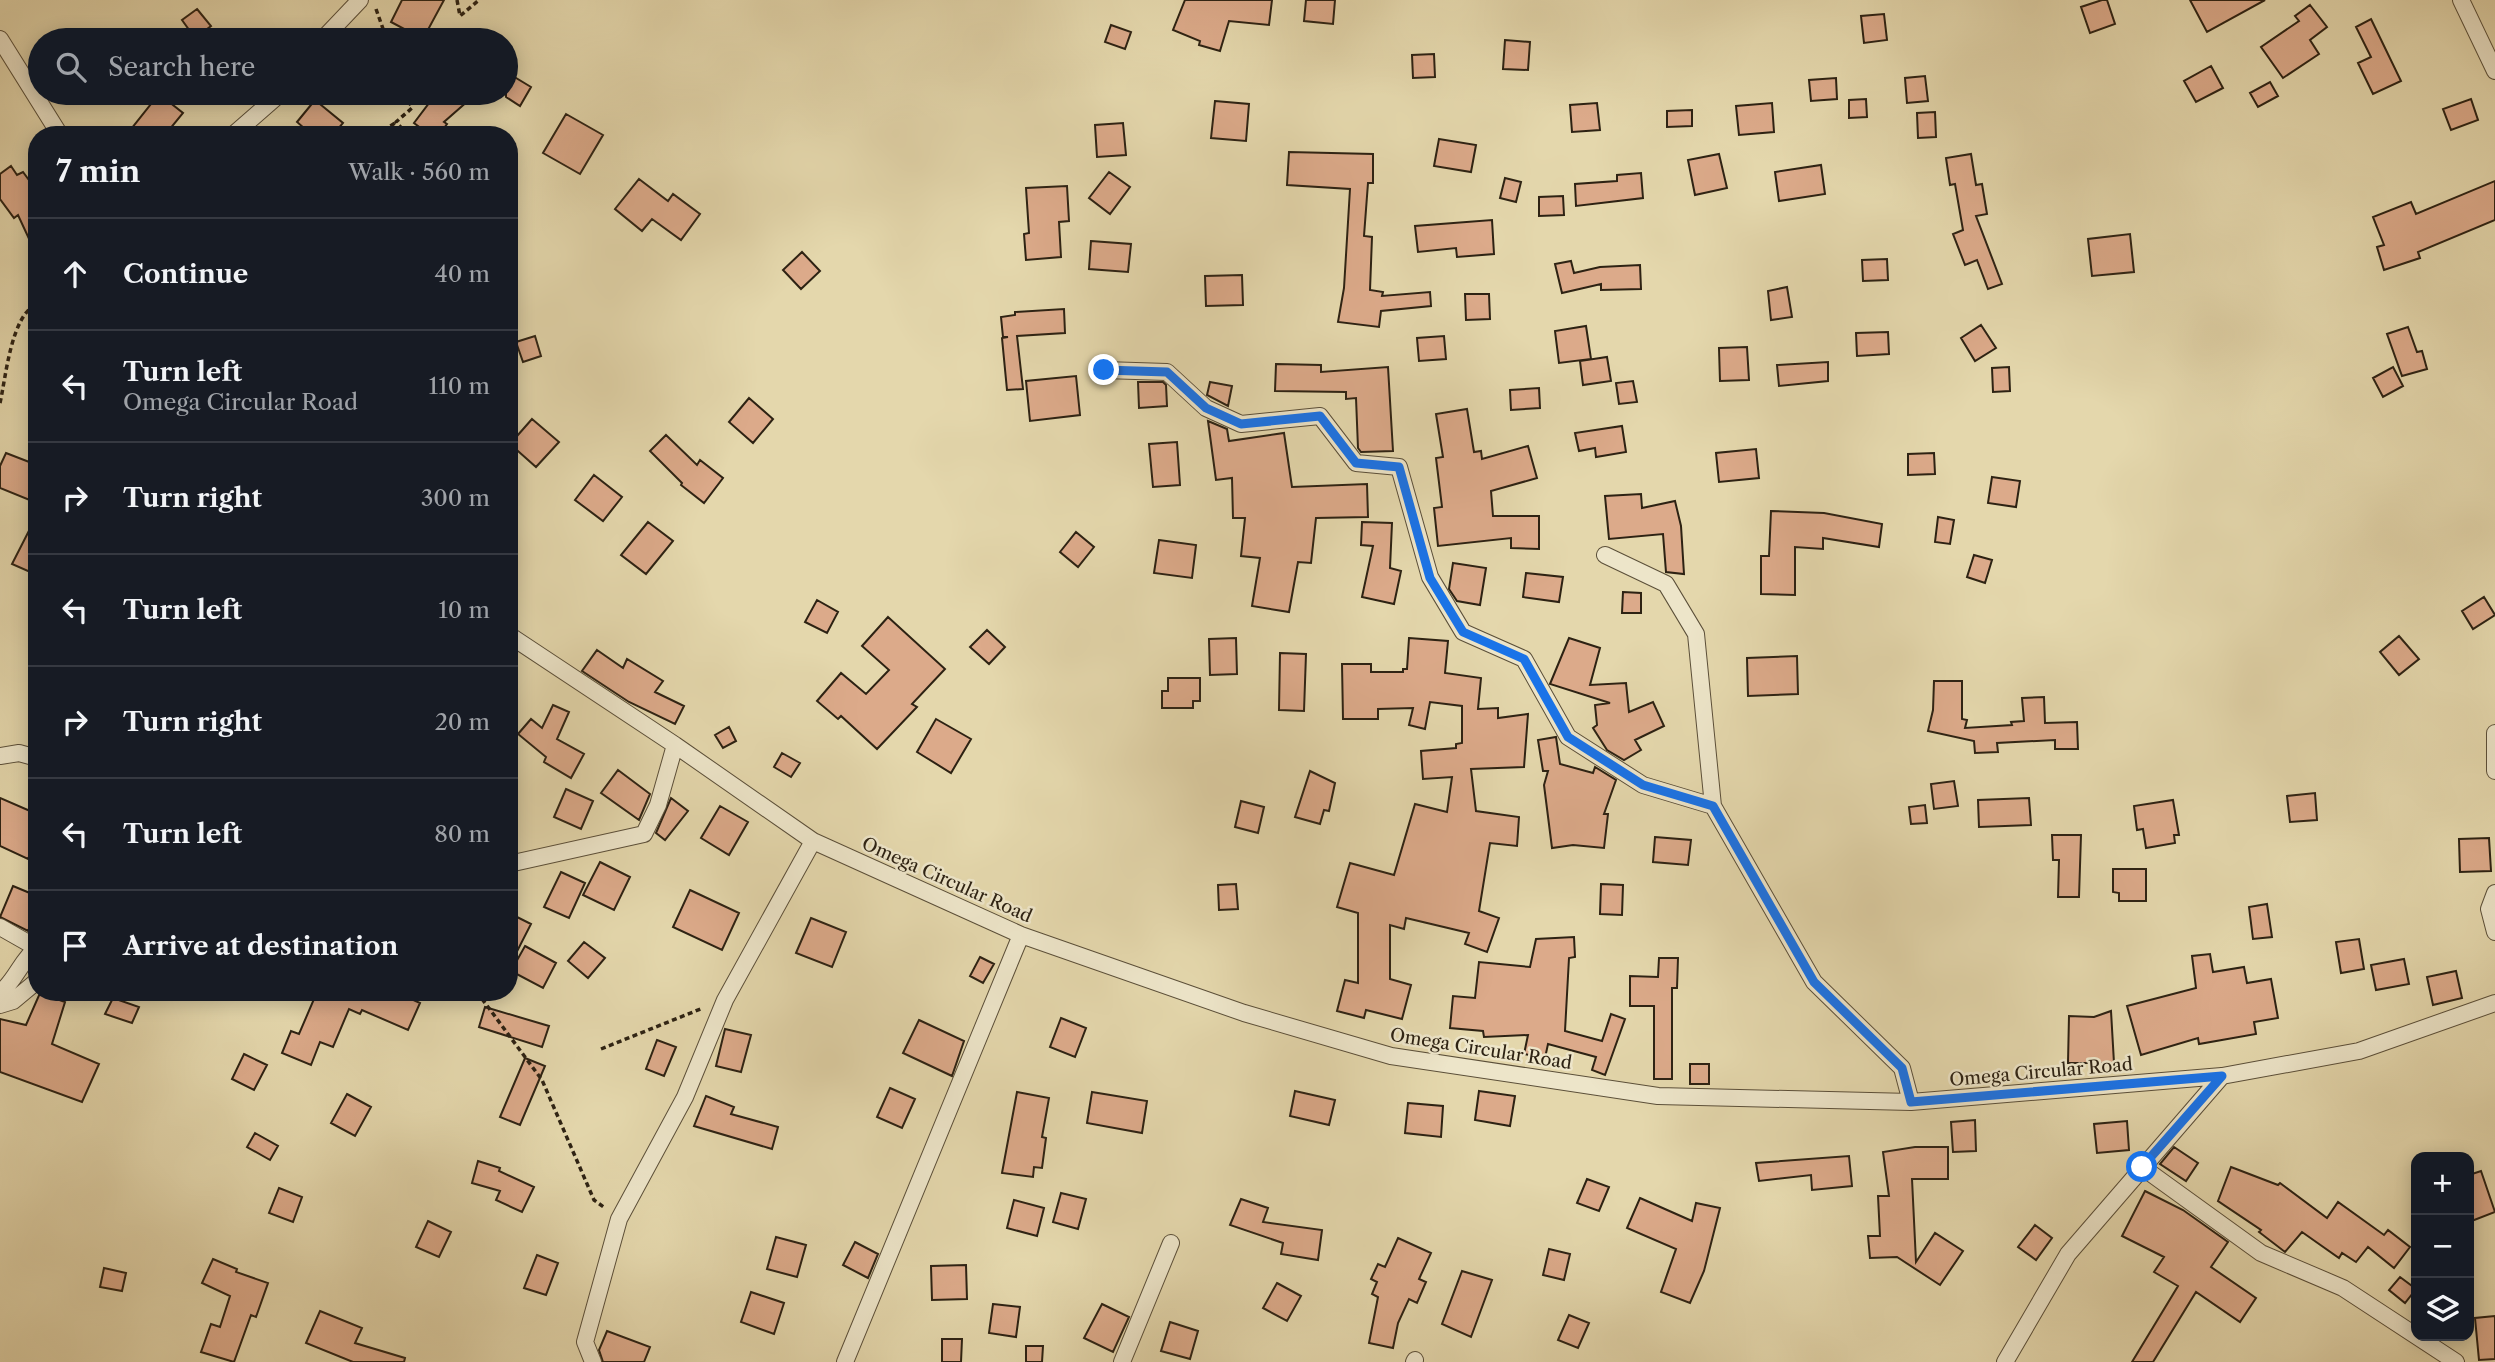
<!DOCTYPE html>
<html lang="en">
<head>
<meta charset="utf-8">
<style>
  :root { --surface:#171b24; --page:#20242c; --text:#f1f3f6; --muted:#9ea1a6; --line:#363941 }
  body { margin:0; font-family:"Libre Caslon Text",serif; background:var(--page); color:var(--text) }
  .controls { position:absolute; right:21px; bottom:21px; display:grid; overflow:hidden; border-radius:14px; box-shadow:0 4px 18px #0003 }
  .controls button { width:63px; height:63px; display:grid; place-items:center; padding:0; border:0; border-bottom:2px solid var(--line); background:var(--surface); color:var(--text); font:35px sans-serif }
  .stop { position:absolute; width:21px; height:21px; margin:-16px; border:5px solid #1a73e8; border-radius:50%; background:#fff }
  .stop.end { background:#1a73e8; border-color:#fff; box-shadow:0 2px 7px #0008 }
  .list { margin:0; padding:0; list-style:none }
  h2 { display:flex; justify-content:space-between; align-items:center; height:91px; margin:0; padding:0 28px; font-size:30px }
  h2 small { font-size:23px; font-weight:400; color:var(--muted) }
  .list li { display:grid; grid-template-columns:46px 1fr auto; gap:21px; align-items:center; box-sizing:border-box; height:112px; padding:0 28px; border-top:2px solid var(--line) }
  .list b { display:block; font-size:26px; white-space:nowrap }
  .list p { margin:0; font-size:23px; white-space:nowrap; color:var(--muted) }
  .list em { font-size:23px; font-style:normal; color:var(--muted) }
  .icon { flex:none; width:38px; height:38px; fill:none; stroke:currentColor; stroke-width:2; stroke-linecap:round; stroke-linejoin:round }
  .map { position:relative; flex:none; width:2495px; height:1362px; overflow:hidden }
  .search { position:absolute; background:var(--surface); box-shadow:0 4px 18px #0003; left:28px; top:28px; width:490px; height:77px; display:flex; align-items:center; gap:18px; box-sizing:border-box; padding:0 24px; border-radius:38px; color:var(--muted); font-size:26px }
  .panel { position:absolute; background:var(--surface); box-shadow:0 4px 18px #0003; left:28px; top:126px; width:490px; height:875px; border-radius:28px }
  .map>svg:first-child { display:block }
  .building { fill:#dcaa8a; stroke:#2d2213; stroke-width:2 }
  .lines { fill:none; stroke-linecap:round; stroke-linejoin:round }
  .street-casing { stroke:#5b4f39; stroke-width:18 }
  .path { stroke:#2d2213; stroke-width:3.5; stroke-dasharray:5 3.5; stroke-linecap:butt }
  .street { stroke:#ede5c9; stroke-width:16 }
  .route { stroke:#1a73e8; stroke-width:9 }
  .labels { text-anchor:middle; stroke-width:5; stroke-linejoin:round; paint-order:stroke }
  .street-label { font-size:18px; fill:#2d2213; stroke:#ede5c9 }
</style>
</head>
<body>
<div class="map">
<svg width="2495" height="1362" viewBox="0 0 2495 1362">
  <rect width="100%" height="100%" fill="#e4d7ac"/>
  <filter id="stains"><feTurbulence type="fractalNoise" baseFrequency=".00286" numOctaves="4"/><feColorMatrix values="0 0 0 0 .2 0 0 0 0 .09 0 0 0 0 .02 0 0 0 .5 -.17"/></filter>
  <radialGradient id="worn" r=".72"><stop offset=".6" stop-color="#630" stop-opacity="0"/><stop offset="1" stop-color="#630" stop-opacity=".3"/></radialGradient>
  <path class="building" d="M402 0H444L423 39 391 22Z
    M1185 0H1272L1269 25 1229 21 1220 51 1199 45 1200 41 1173 30Z
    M1306 0H1335L1333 24 1304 21Z
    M2102 0H2107L2115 24 2090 33 2081 7Z
    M2190 0H2265L2207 32Z
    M2310 5 2327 27 2310 40 2319 54 2283 78 2261 47 2299 21 2295 16Z
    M197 9 211 26 195 38 182 20Z
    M1884 14 1887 40 1864 43 1861 16Z
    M2371 19 2401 81 2373 94 2358 63 2371 57 2356 27Z
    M1111 25 1131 32 1125 49 1105 42Z
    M1505 40 1530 42 1528 70 1503 69Z
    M1434 54 1435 77 1413 78 1412 55Z
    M2211 66 2223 88 2196 102 2184 81Z
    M506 72 531 87 520 106 506 97Z
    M1925 76 1928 101 1907 103 1905 78Z
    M1836 78 1837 99 1811 101 1809 80Z
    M2270 82 2278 96 2258 107 2250 93Z
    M419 93H477L444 122 447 124 439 135H430L414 123 429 103Z
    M159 94 183 113 165 135H140L132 128Z
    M1866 99 1867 117 1849 118V100Z
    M2471 99 2478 120 2451 130 2443 109Z
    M315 100 343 123 333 135H312L297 122Z
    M1215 101 1249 104 1246 141 1211 138Z
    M1597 103 1600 130 1572 132 1570 105Z
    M1772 103 1774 132 1739 135 1736 106Z
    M1692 110V126L1667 127V111Z
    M1935 112 1936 137 1918 138 1917 113Z
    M566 114 603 135 580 174 543 153Z
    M1123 123 1126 155 1097 157 1095 125Z
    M1439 139 1476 145 1471 172 1434 166Z
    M1289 152 1373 154V183H1368L1364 236 1372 237 1370 290 1383 292 1382 296 1430 292 1431 306 1381 311 1379 327 1338 322 1344 288 1350 189 1287 185Z
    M1719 154 1727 188 1695 195 1688 160Z
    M1971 154 1976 185 1982 184 1987 214 1976 216 2002 284 1988 289 1977 260 1965 265 1953 234 1963 230 1955 184 1950 185 1946 158Z
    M1821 165 1825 194 1779 201 1775 172Z
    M11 166 17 175 23 172 37 191V256L18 215 14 218 0 199V174Z
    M1109 172 1130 187 1110 214 1089 198Z
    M1641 173 1643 198 1576 206 1575 184 1617 181V175Z
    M1505 178 1521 182 1516 202 1500 198Z
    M639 179 668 201 673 194 700 214 681 240 652 219 642 231 615 209Z
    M2495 181V220L2418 252 2420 258 2384 270 2377 247 2384 245 2373 217 2411 202 2416 214Z
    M1067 186 1069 221 1059 222 1061 257 1026 260 1024 234 1029 233 1026 188Z
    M1563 196 1564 215 1539 216V197Z
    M1492 220 1494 254 1457 257 1456 248 1418 252 1415 226Z
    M2130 234 2134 272 2092 276 2088 239Z
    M1091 241 1131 244 1128 272 1089 269Z
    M802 252 820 271 801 289 783 270Z
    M1887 259 1888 280 1863 281 1862 260Z
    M1571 261 1574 273 1600 267 1640 265 1641 289 1601 290V284L1562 293 1555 264Z
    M1242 275 1243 305 1206 306 1205 276Z
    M1787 287 1792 317 1771 320 1768 291Z
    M1465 294H1489L1490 319 1466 320Z
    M1064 309 1065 333 1017 336 1023 389 1007 390 1002 338 1008 337H1003L1001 317 1015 315V312Z
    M1981 325 1996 348 1975 361 1961 338Z
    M1586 326 1591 359 1559 363 1555 331Z
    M2408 327 2417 352 2422 351 2427 369 2402 376 2387 334Z
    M1888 332 1889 354 1857 356 1856 333Z
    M535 336 541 356 523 362 516 342Z
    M1444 336 1446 359 1419 361 1417 338Z
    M1747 347 1749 380 1720 381 1719 348Z
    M1607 357 1611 381 1583 385 1580 361Z
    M1828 362V381L1779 386 1777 365Z
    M1276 364 1321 365V372L1388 367 1393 451 1361 452 1358 448 1356 398 1346 399V392L1275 391Z
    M2009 367 2010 391 1993 392 1992 368Z
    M2393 367 2403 386 2383 397 2373 378Z
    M1076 376 1080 415 1030 421 1026 381Z
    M1633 381 1637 402 1619 404 1616 383Z
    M1138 382H1163L1166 385 1167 406 1139 408Z
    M1210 382 1232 386 1228 406 1207 395Z
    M1539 388 1540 408 1511 410 1510 390Z
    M749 398 773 419 753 443 729 422Z
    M1467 409 1474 452 1481 451 1482 459 1528 446 1537 478 1491 491 1493 516H1539V549L1511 548V538L1438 546 1434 508 1442 507 1436 458 1443 457 1436 414Z
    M532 419 559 442 536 467 510 444Z
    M1208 421 1227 429 1229 441 1284 433 1292 487 1367 484 1368 517 1316 518 1311 563 1298 562 1289 612 1252 606 1260 558 1241 556 1245 518H1233L1232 478 1216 480Z
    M1622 426 1626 452 1596 457 1595 448 1579 451 1575 433Z
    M666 435 697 465 700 460 723 478 704 503 681 485 682 483 650 451Z
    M1177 442 1180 485 1153 487 1149 444Z
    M1756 449 1759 478 1719 482 1716 453Z
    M6 453 37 465V503L0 488V466Z
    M1934 453 1935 474 1908 475V454Z
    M594 475 622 497 603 521 575 500Z
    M1992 477 2020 481 2016 507 1988 503Z
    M1641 494 1642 508 1675 501 1681 526 1684 574 1666 572 1663 534 1609 539 1605 496Z
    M1771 511 1824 513 1882 524 1879 547 1823 538V549L1795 547V595L1761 594V556H1769Z
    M37 515V575L12 564Z
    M1938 517 1954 520 1950 544 1935 542Z
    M648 522 673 541 646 574 621 555Z
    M1362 522 1392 523 1390 568 1401 571 1394 604 1362 597 1373 546 1361 545Z
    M1076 532 1094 547 1078 567 1060 552Z
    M1159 540 1196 545 1192 578 1154 573Z
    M1974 555 1992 560 1985 583 1967 577Z
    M1453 563 1486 568 1480 605 1457 601 1449 589Z
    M1526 573 1563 577 1559 602 1523 597Z
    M1623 592 1641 593V613H1622Z
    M2484 597 2495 615 2473 629 2462 611Z
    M817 600 838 612 827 633 805 622Z
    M888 617 945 669 912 704 917 707 877 749 841 716 838 719 817 701 841 673 866 694 889 670 862 646Z
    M987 630 1005 647 989 664 970 647Z
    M2399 636 2419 659 2399 675 2380 652Z
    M1236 638 1237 674 1210 675 1209 639Z
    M1409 638 1448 641 1445 673 1481 678 1478 709 1498 708V718L1528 714 1524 767 1471 769 1476 811 1519 817 1517 846 1490 843 1479 911 1499 918 1487 952 1465 944 1469 933 1406 918 1404 929 1390 925V979L1411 985 1402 1019 1366 1010 1364 1018 1337 1011 1345 980 1358 983V913L1337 907 1350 863 1394 875 1415 804 1447 812 1452 777 1423 779 1421 751 1456 748V744L1462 743V706L1430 702 1425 729 1409 725 1413 708 1378 709V719H1343L1342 664H1371V672H1403V669H1407Z
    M1569 638 1600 648 1590 685 1626 683 1629 712 1653 702 1664 726 1635 740 1641 750 1624 760 1607 750 1593 728 1597 725 1595 705 1610 703 1550 684Z
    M597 650 623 668 627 659 663 681 655 692 684 706 675 724 629 702 582 671Z
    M1280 653 1306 654 1304 711 1279 710Z
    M1797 656 1798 694 1748 696 1747 658Z
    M1168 678H1200V701H1193V708H1162V691H1168Z
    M1934 681H1962V719L1967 720 1965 728 2012 725 2011 722 2024 721 2022 698 2044 697 2045 723 2077 722 2078 749H2055V740L1997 743 1998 752 1975 753 1974 741 1928 731 1933 710Z
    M553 705 569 712 557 739 584 754 571 778 544 762 546 757 518 734 531 719 542 728Z
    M936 719 971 739 951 773 917 752Z
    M729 727 736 741 723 748 715 735Z
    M1556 737 1560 764 1593 773 1595 767 1616 780 1604 814H1608L1604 848 1573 845 1552 848 1544 785 1548 771H1543L1538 740Z
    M782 753 800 763 791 777 774 767Z
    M618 770 650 794 639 820 601 793Z
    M1310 771 1335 783 1329 811 1324 810 1320 824 1295 817Z
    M1954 781 1958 806 1934 809 1931 784Z
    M566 789 593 801 581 829 554 817Z
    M2315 793 2317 820 2290 822 2287 796Z
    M0 798 37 814V840L28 859 0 846Z
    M671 798 688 811 665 840 656 833Z
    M2029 798 2031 825 1979 827 1978 800Z
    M2173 800 2179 835H2174L2175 843 2146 848 2143 829 2137 830 2134 806Z
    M1241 801 1264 807 1258 833 1235 827Z
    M1925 805 1927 823 1911 824 1909 807Z
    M720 806 748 822 729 855 701 838Z
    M2052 835H2081L2079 897H2058L2059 860H2053Z
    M1655 837 1691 840 1688 865 1653 862Z
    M2489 838 2491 871 2460 872 2459 839Z
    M600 862 630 877 614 910 583 895Z
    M2113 869H2146V901H2119V893L2113 892Z
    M561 872 585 883 569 918 544 907Z
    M1236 884 1238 909 1219 910 1218 885Z
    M1601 884 1623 885 1622 915 1600 914Z
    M13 886 37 896V912L28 931 0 917Z
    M690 890 739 913 722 950 673 927Z
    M2267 904 2272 937 2253 939 2249 907Z
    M509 913 531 924 509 967Z
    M811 918 846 932 832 967 796 953Z
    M1574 937 1575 957 1569 958 1565 1031 1602 1041 1611 1014 1625 1019 1605 1075 1592 1070 1596 1057 1548 1044 1545 1058 1524 1054 1528 1035 1484 1037 1483 1031 1450 1028 1453 996 1475 998 1479 962 1530 967 1536 939Z
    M2359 939 2364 969 2341 973 2336 942Z
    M584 942 605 958 588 978 568 961Z
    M525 946 556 963 543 988 511 971Z
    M2210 954 2213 972 2244 967 2247 983 2271 979 2278 1018 2254 1022 2256 1034 2199 1044 2198 1038 2141 1055 2127 1006 2196 988 2192 956Z
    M980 957 994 964 983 983 970 976Z
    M1659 958H1678L1677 988H1672V1079H1654V1006H1630V976L1658 977Z
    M2404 959 2409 984 2376 990 2371 965Z
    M2456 971 2462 998 2433 1005 2427 977Z
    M317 992H362L379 999 382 992H396L420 1003 408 1030 362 1010 360 1014 349 1009 333 1047 320 1042 311 1065 282 1053 291 1031 299 1034Z
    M40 993 65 1002 52 1044 99 1064 82 1102 0 1072V1019L26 1025Z
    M113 998 139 1007 132 1023 105 1014Z
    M485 1007 549 1026 542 1047 479 1027Z
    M2111 1011 2114 1063H2068L2069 1016 2094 1017Z
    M1061 1018 1086 1028 1075 1057 1050 1047Z
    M919 1020 964 1041 952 1076 903 1053Z
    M725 1029 751 1035 741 1072 716 1066Z
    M657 1040 676 1047 664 1076 646 1069Z
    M244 1054 267 1065 254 1090 232 1079Z
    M525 1058 545 1066 520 1125 500 1117Z
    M1690 1064H1709V1084H1690Z
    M890 1088 915 1099 902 1128 877 1117Z
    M1295 1091 1335 1100 1329 1125 1290 1116Z
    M1479 1091 1515 1096 1510 1126 1475 1120Z
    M1017 1092 1049 1098 1042 1137 1046 1138 1042 1168 1034 1167 1033 1177 1002 1173Z
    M1092 1092 1147 1101 1142 1133 1087 1123Z
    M347 1094 371 1107 355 1136 331 1123Z
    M706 1096 734 1107 731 1114 778 1127 772 1149 694 1126Z
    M1408 1103 1443 1106 1441 1137 1405 1133Z
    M1975 1120 1976 1151 1953 1152 1951 1122Z
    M2127 1121 2129 1150 2097 1153 2094 1124Z
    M255 1133 278 1146 270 1160 247 1147Z
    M1915 1147H1948V1179H1912L1916 1262 1935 1233 1963 1251 1940 1285 1897 1257 1870 1258 1868 1236H1880L1878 1196H1889L1883 1152Z
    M2174 1147 2198 1163 2186 1181 2160 1164Z
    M1849 1156 1852 1186 1812 1190 1811 1175 1759 1181 1756 1163Z
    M478 1161 500 1168 499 1171 534 1187 522 1212 496 1200 500 1191 472 1183Z
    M2231 1167 2278 1185 2280 1183 2327 1218 2338 1202 2384 1235 2388 1230 2410 1247 2394 1268 2368 1247 2356 1262 2342 1253 2339 1258 2302 1232 2285 1252 2259 1232 2261 1230 2218 1201Z
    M2481 1171 2495 1212 2469 1222V1175Z
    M1587 1179 1609 1187 1599 1211 1577 1203Z
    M279 1188 302 1197 293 1222 269 1213Z
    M2145 1191 2183 1210 2228 1242 2211 1267 2256 1298 2240 1322 2196 1292 2153 1362H2132L2178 1286 2154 1272 2164 1257 2122 1236Z
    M1061 1193 1086 1199 1078 1229 1053 1222Z
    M1640 1198 1692 1221 1696 1203 1720 1208 1704 1271 1690 1303 1661 1292 1676 1249 1627 1228Z
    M1241 1199 1268 1208 1263 1222 1322 1230 1318 1260 1281 1254 1283 1243 1230 1225Z
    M1014 1200 1044 1208 1037 1236 1007 1228Z
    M428 1221 451 1232 439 1257 416 1247Z
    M2035 1225 2052 1238 2036 1260 2018 1247Z
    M776 1237 806 1245 797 1277 767 1269Z
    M1398 1238 1431 1253 1419 1279 1426 1282 1417 1303 1409 1299 1398 1323 1393 1348 1369 1343 1378 1297 1372 1294 1377 1282 1371 1279 1378 1264 1385 1267Z
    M855 1242 878 1254 868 1278 843 1265Z
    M1549 1249 1570 1254 1564 1280 1543 1275Z
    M537 1255 558 1263 546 1295 524 1288Z
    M213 1259 237 1269 236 1272 268 1283 256 1317 251 1315 234 1362 201 1352 211 1324 220 1327 230 1296 202 1283Z
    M966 1265 967 1299 932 1300 931 1266Z
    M104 1268 126 1273 122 1291 100 1287Z
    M1462 1271 1492 1280 1471 1337 1442 1324Z
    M2400 1277 2416 1289 2405 1303 2389 1290Z
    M1277 1283 1301 1296 1287 1321 1263 1308Z
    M751 1292 784 1303 774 1334 741 1322Z
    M993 1304 1020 1307 1016 1337 989 1333Z
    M1102 1304 1129 1317 1113 1352 1084 1338Z
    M320 1311 362 1328 355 1343 405 1358 404 1362H353L306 1343Z
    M1569 1315 1589 1323 1578 1348 1558 1340Z
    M2495 1316V1359L2479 1360 2475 1318Z
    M1170 1322 1198 1331 1190 1359 1161 1351Z
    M607 1331 650 1347 644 1362H603L599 1350Z
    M942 1339H962L961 1362H942Z
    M1026 1346H1043L1042 1362H1026Z"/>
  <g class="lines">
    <g class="street-casing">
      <path id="street" d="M2461 0 2495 71
        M0 39 60 135
        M322 40 360 0
        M233 135 281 93
        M1104 370 1167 372 1206 408 1241 424 1320 416 1356 463 1399 467 1430 577 1463 632 1524 659 1568 737 1643 785 1713 806
        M1605 555 1666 584 1696 634 1713 806 1814 982 1902 1068 1911 1102
        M509 635 675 745 813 841 1021 935 1244 1013 1391 1056 1658 1096 1911 1102 2222 1076 2359 1051 2495 1003
        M2495 733V771
        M0 756 19 753 37 758
        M509 864 644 834 658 805 675 745
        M2495 893 2489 909 2495 932
        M0 927 37 948
        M0 993C16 980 21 960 37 948
        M0 1005 13 1001 37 981
        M2142 1167 2261 1253 2343 1288 2456 1362
        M593 1362 585 1342 619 1219 685 1097 725 1000 813 841
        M845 1362 1021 935
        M1122 1362 1171 1243
        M1414 1362 1415 1360
        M2005 1362 2068 1254 2222 1076"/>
    </g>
    <path class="path" d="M457 0 460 16 479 0
      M376 9 387 40
      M405 93 412 108 396 122 408 135
      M376 135 395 123
      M0 403C6 377 11 315 37 304
      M477 992 542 1080 594 1200 605 1208
      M601 1049 703 1008"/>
    <use href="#street" class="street"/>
  </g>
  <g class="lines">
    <path class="route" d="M1104 370 1167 372 1206 408 1241 424 1320 416 1356 463 1399 467 1430 578 1463 632 1524 659 1568 737 1643 785 1713 806 1814 982 1902 1068 1911 1102 2222 1076 2142 1167"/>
  </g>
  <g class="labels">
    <g class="street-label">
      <text transform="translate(947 880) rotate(24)" y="6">Omega Circular Road</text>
      <text transform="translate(1481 1049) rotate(9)" y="6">Omega Circular Road</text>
      <text transform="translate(2041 1072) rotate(-5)" y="6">Omega Circular Road</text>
    </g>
  </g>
  <rect width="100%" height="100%" filter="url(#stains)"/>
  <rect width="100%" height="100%" fill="url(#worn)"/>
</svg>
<div class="controls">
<button>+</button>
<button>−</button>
<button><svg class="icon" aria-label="layers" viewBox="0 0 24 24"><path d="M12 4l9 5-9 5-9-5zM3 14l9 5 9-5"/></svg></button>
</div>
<div class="stop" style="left:2142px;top:1167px"></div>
<div class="stop end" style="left:1104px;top:370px"></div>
<div class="search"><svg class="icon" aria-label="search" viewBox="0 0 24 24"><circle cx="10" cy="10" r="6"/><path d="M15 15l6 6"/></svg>Search here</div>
<section class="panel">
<h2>7 min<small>Walk · 560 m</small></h2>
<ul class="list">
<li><svg class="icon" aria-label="ahead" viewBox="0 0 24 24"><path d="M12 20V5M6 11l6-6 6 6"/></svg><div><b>Continue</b></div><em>40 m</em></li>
<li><svg class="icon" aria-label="left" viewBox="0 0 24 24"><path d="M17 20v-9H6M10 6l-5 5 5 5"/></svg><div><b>Turn left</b><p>Omega Circular Road</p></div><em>110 m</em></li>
<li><svg class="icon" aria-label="right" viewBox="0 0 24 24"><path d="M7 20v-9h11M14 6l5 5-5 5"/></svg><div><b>Turn right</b></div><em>300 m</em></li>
<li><svg class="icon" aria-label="left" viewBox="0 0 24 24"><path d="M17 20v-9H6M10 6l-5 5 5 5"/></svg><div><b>Turn left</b></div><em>10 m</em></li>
<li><svg class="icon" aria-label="right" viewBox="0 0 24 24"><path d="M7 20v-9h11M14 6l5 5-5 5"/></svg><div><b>Turn right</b></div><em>20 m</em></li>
<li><svg class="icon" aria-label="left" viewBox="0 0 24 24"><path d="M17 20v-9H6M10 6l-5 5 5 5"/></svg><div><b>Turn left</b></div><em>80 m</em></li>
<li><svg class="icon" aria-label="arrive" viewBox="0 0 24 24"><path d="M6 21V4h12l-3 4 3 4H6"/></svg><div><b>Arrive at destination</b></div></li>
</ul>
</section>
</div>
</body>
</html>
